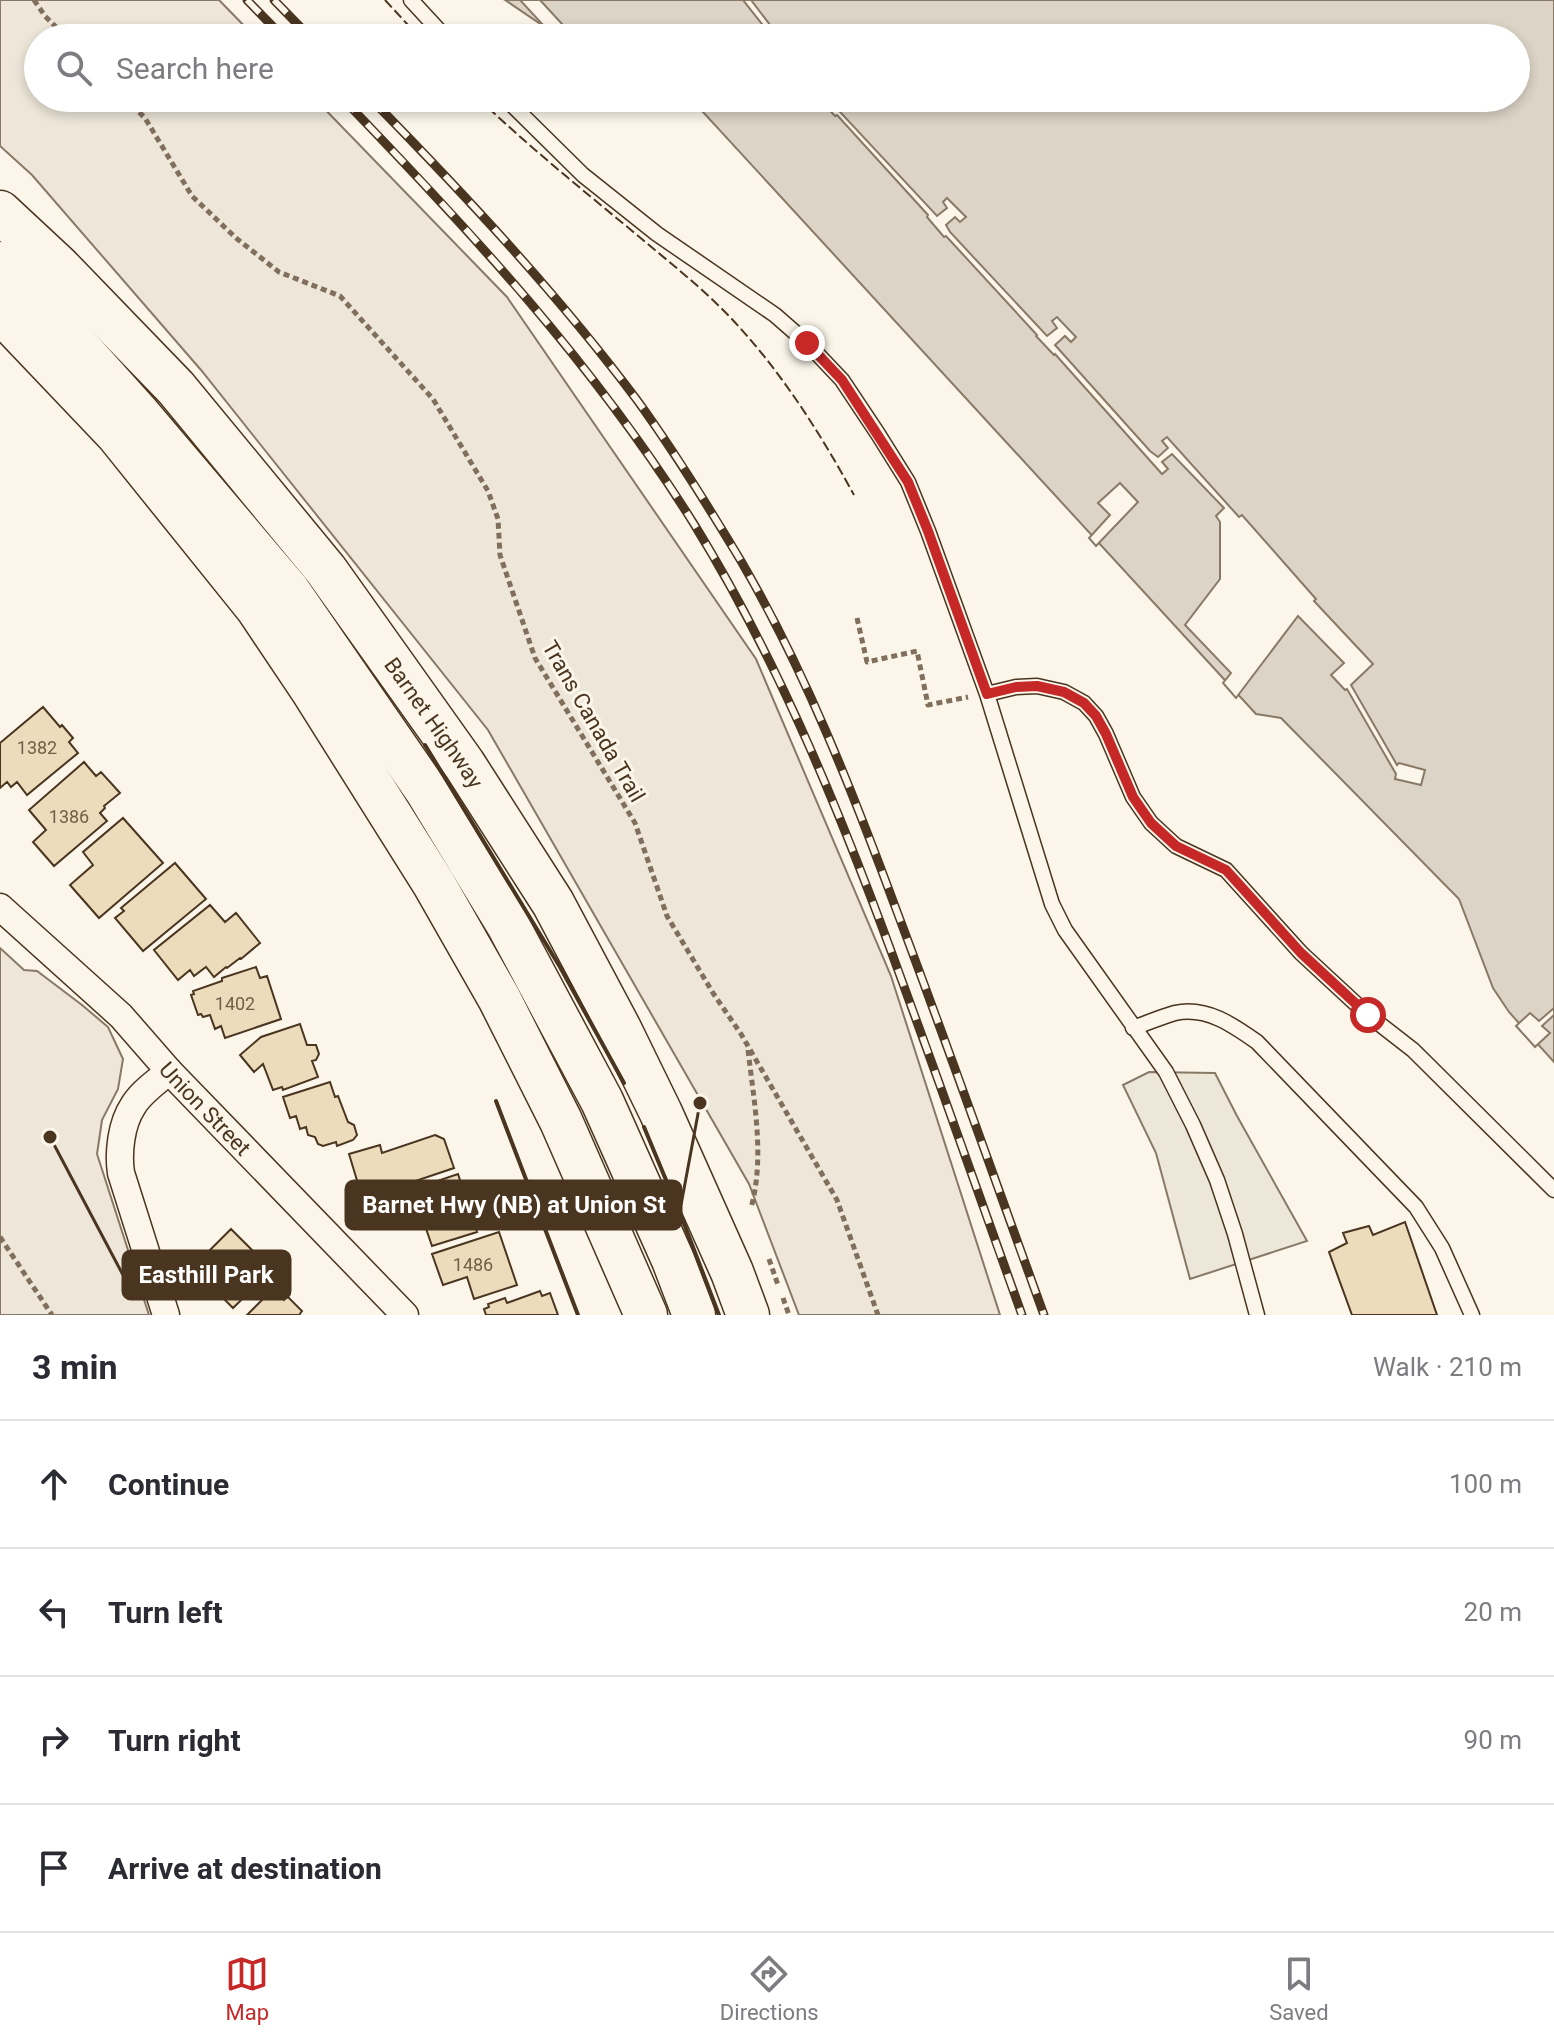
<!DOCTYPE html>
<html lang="en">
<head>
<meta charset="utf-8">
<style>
  :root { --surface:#fff; --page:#f7f7f7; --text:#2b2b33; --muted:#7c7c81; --line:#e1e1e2; --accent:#c62828 }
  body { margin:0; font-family:Roboto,sans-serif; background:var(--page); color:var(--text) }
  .stop { position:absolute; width:24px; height:24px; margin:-18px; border:6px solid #c62828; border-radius:50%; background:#fff }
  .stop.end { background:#c62828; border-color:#fff; box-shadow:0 2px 8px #0008 }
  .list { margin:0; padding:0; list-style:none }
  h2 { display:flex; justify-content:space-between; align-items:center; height:104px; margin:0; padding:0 32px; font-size:34px }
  h2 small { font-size:26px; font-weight:400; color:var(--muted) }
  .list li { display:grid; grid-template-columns:52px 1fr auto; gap:24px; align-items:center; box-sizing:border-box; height:128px; padding:0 32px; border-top:2px solid var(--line) }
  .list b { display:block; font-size:30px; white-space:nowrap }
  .list em { font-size:26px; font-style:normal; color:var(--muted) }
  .icon { flex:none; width:44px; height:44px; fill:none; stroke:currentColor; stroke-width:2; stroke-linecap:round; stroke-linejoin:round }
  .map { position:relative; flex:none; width:1554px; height:1315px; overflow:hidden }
  .search { position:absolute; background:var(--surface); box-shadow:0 4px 12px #0003; left:24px; right:24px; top:24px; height:88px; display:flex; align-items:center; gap:20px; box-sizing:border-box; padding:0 28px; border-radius:44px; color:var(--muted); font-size:30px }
  .sheet { height:616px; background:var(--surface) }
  nav { display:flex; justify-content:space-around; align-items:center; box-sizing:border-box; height:112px; border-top:2px solid var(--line); background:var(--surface); font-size:22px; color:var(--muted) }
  nav a { display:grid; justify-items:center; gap:4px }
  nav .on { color:var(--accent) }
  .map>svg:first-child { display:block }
  .green { fill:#ede6d9; stroke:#887966; stroke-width:2 }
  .parking { fill:#ede7d9; stroke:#887966; stroke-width:2 }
  .water { fill:#dcd4c6; stroke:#887966; stroke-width:2 }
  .pier { fill:#fbf6e9; stroke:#887966; stroke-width:2 }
  .building { fill:#ecdcbc; stroke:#4a3520; stroke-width:2 }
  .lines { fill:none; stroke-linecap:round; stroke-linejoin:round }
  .service-casing { stroke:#4a3520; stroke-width:17 }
  .minor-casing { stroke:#4a3520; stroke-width:29 }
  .primary-casing { stroke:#4a3520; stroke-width:45 }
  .path { stroke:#7f6f5c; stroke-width:5; stroke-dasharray:6 4; stroke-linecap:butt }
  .service { stroke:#fbf6e9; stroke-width:14 }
  .minor { stroke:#fbf6e9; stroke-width:26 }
  .primary { stroke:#fbf6e9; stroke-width:42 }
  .rail-casing { stroke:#4a3520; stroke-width:9 }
  .rail { stroke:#fbf6e9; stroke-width:6; stroke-dasharray:18; stroke-linecap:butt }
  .fence { stroke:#4a3520; stroke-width:2; stroke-dasharray:10 4; stroke-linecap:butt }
  .wall { stroke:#4a3520; stroke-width:4 }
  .route { stroke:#c62828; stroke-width:10 }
  .labels { text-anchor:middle; stroke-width:6; stroke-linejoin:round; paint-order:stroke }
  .number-label { font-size:18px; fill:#725f47 }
  .street-label { font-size:22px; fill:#4a3520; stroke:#fbf6e9 }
  .leader { fill:none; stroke:#4a3520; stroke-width:3 }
  .callout-dot { fill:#4a3520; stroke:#fbf6e9; stroke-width:3 }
  .callout { fill:#4a3520; stroke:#4a3520; stroke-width:3 }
  .callout-label { font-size:24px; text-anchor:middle; font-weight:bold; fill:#fff }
</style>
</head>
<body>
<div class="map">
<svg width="1554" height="1315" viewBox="0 0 1554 1315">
  <rect width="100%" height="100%" fill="#fbf6e9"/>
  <path class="green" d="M0 0H219L256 38H38V98H314L507 297 756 659 891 976 1000 1315H799L749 1184 488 730 201 370 32 175 0 146Z
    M0 948 24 970 37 971 82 1005 108 1027 123 1059 118 1089 102 1120 97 1154 149 1315H0Z"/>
  <path class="parking" d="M1149 1072 1215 1073 1237 1116 1307 1241 1190 1279 1156 1153 1123 1085Z"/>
  <path class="water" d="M505 0H1554V1062L1509 1012 1493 988 1459 899 1281 718 1256 714 692 100 688 98H1516V38H561Z"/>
  <path class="pier" d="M520 0H540L575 38H555Z
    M743 0H751L780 38H773Z
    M818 98H845L836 106 840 112 937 216 947 208 943 202 947 198 966 217 960 222 955 217 946 225 950 232 1047 336 1057 328 1052 321 1057 317 1076 337 1071 342 1065 336 1055 345 1150 451 1158 457 1168 448 1162 441 1167 437 1239 517 1242 515 1316 599 1314 601 1373 664 1351 685 1397 765 1399 763 1425 770 1421 785 1395 779 1396 774 1347 689 1345 690 1331 675 1344 663 1298 616 1236 698 1223 683 1231 673 1185 625 1220 579V522L1216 516 1224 508 1172 454 1162 462 1168 469 1162 474 1055 354 1054 355 1036 336 1037 335 946 236 944 237 927 217 928 215 837 115 835 116Z
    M1120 483 1138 502 1096 546 1089 538 1110 515 1098 503Z
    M1554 1008V1015L1542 1026 1550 1033 1535 1047 1516 1026 1530 1013 1539 1021Z"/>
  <path class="building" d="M43 707 60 727 62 725 73 738 69 742 78 753 27 795 17 782 11 787 7 782 0 788V743Z
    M84 762 96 776 101 772 120 793 104 806 105 808 100 813 107 821 54 866 33 842 46 830 29 810Z
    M123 818 163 863 99 918 70 885 93 865 83 852Z
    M175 863 206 899 143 951 115 918 124 911 121 908Z
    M210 905 225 922 236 913 260 943 241 959 240 958 227 968 226 967 214 977 206 967 194 976 190 970 178 980 154 950Z
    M256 967 260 978 267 976 281 1019 225 1038 221 1026 215 1029 210 1015 203 1017 201 1014 198 1015 191 995 194 994 193 991 222 981V978Z
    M300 1024 307 1045H316L319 1054 316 1060 312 1061 318 1077 283 1090 282 1087 273 1090 263 1064 254 1072 240 1055 261 1037Z
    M330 1082 335 1097 338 1096 348 1122 354 1125 357 1135 353 1140 337 1146 336 1142 323 1146 318 1144 315 1137 308 1135 306 1127 300 1129 296 1116 290 1118 283 1097Z
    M435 1135 444 1139 454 1168 380 1193 373 1189 372 1183 359 1187 349 1154 380 1145 382 1153Z
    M458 1174 477 1232 432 1246 421 1214 413 1217 405 1192Z
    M1405 1222 1437 1315H1352L1329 1252 1347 1243 1343 1233 1369 1226 1373 1235Z
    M231 1229 272 1270 233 1308 219 1294 236 1276 222 1263 218 1266 206 1254Z
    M499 1232 517 1285 474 1299 467 1277 443 1285 432 1254Z
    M273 1289 284 1300 287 1296 302 1311 299 1315H247Z
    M540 1291 542 1296 550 1293 558 1315H486L484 1309 489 1307 488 1304 505 1298 507 1303Z"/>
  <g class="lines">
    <g class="service-casing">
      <path id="service" d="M411 0 446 38
        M505 98 583 175 657 234 775 315 807 343 842 380 878 434 908 482 928 531 987 694 1052 904 1065 930 1166 1072 1193 1125 1217 1180 1235 1234 1257 1315
        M987 694 1016 687 1037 686 1064 692 1084 703 1096 716 1106 734 1133 797 1151 823 1176 846 1226 870 1301 953 1368 1015 1413 1050 1554 1190
        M1133 1028C1147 1023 1161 1017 1175 1013 1206 1006 1233 1025 1257 1042L1416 1207 1442 1248 1472 1315"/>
    </g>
    <g class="minor-casing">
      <g id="minor">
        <path id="s1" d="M0 907 121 1016 169 1071 405 1315"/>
        <path d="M166 1315 121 1173C118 1153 121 1124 133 1106 141 1092 157 1082 169 1071"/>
      </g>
    </g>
    <g class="primary-casing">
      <g id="primary">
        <path id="s2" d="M0 212 58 266 176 388 326 570 464 764 553 903 620 1029 661 1113 732 1272 748 1315"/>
        <path d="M0 263 30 293 138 413 288 590 426 790 508 925 602 1101 673 1260 694 1315"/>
        <path d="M0 311 117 434 257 608 312 690 434 884 499 998 561 1121 646 1315"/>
      </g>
    </g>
    <path class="path" d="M34 0 45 16 67 38
      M125 98 145 118 192 196 236 238 279 272 340 296 433 399 488 491 498 519 500 555 535 658 635 823 667 916 713 993 741 1034 837 1200 878 1315
      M857 618 867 662 917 651 928 705 968 697
      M748 1050C754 1102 765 1157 751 1208
      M0 1237 52 1315
      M769 1259 778 1285
      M783 1298 789 1315"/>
    <use href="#service" class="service"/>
    <use href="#minor" class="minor"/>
    <use href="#primary" class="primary"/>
    <g class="rail-casing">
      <path id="rail" d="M247 0 284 38
        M274 0 311 38
        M342 98C472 233 594 364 694 524 782 667 845 824 902 981 943 1092 982 1204 1022 1315
        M370 98C464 194 556 292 637 400 674 451 708 506 741 561 805 671 852 790 896 909 947 1044 995 1180 1044 1315"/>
    </g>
    <use href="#rail" class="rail"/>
    <path class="fence" d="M385 0 420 38
      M478 98C527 145 579 187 631 230 664 258 698 284 728 315 779 368 819 431 854 495"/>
    <path class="wall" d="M425 745 560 967 624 1083
      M496 1101 578 1315
      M644 1127 683 1221 719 1315"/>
  </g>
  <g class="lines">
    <path class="route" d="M807 343 842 380 908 482 928 531 987 694 1016 687 1037 686 1064 692 1084 703 1096 716 1106 734 1133 797 1151 823 1176 846 1226 870 1301 953 1368 1015"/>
  </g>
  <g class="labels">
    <g class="number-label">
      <text x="37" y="754">1382</text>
      <text x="69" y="823">1386</text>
      <text x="235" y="1010">1402</text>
      <text x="473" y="1271">1486</text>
    </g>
    <g class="street-label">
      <text transform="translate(594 721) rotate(60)" y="8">Trans Canada Trail</text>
      <text dy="8" stroke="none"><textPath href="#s2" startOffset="672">Barnet Highway</textPath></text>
      <text dy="8" stroke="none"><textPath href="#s1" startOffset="288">Union Street</textPath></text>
    </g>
  </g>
  <path class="leader" d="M700 1103L681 1205M50 1137L123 1275"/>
  <g class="callout-dot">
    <circle cx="700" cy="1103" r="8"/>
    <circle cx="50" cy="1137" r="8"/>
  </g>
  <g class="callout">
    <rect x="346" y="1181" width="335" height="48" rx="8"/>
    <rect x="123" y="1251" width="167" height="48" rx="8"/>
  </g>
  <g class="callout-label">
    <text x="514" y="1213">Barnet Hwy (NB) at Union St</text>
    <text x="206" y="1283">Easthill Park</text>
  </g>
</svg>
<div class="stop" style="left:1368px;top:1015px"></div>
<div class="stop end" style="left:807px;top:343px"></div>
<div class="search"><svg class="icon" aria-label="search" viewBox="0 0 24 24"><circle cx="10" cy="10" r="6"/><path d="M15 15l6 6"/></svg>Search here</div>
</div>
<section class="sheet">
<h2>3 min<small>Walk · 210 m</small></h2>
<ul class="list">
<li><svg class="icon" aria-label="ahead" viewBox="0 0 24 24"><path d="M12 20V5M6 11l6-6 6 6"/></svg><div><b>Continue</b></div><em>100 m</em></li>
<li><svg class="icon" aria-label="left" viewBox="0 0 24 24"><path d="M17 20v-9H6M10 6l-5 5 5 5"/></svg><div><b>Turn left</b></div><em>20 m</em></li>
<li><svg class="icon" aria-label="right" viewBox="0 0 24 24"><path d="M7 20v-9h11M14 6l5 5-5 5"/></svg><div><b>Turn right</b></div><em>90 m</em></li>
<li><svg class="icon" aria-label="arrive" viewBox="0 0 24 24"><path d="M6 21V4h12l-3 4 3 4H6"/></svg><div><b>Arrive at destination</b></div></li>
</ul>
</section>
<nav>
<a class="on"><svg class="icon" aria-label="map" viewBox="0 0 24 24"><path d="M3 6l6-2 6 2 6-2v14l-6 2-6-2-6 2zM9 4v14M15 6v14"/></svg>Map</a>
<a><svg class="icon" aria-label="directions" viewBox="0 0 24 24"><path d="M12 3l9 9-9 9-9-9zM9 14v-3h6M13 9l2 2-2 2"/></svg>Directions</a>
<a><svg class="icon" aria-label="saved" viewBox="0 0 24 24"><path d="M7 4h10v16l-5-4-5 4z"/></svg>Saved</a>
</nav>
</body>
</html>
